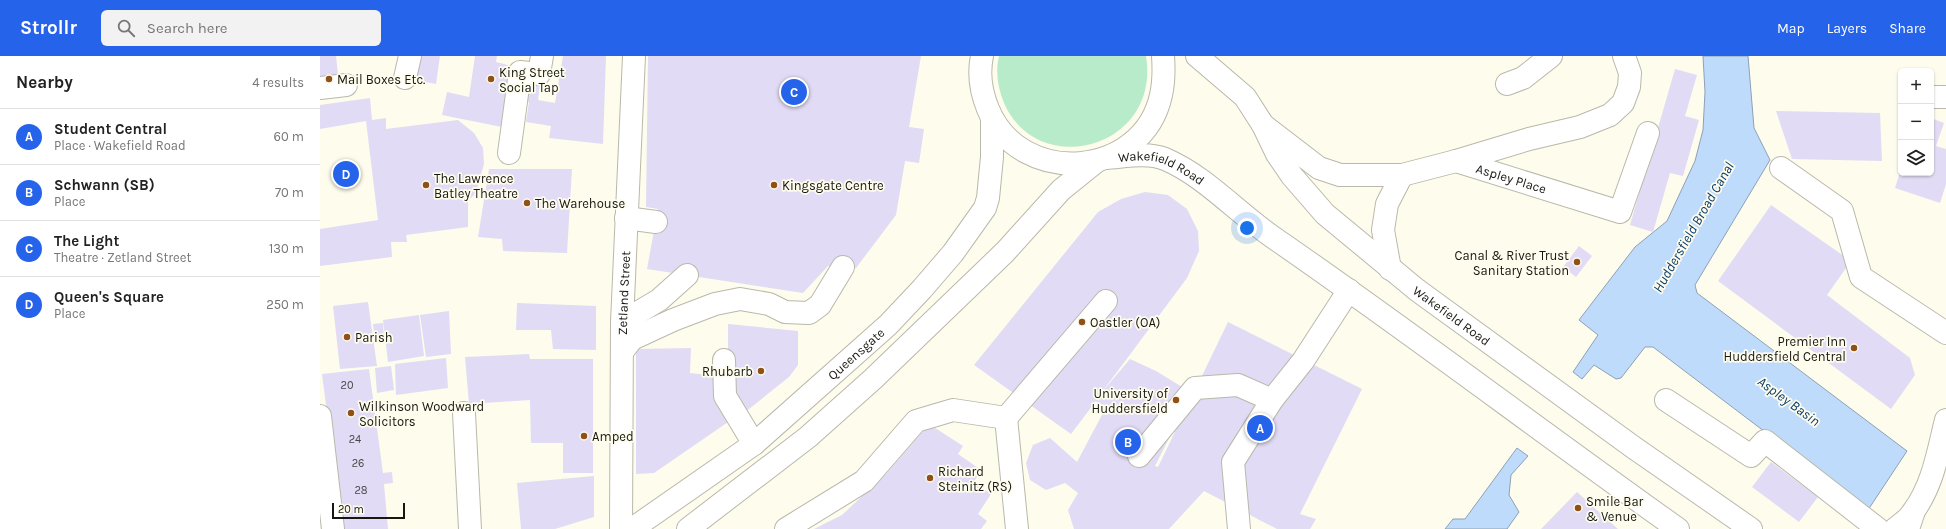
<!DOCTYPE html>
<html lang="en">
<head>
<meta charset="utf-8">
<style>
  :root { --surface:#fff; --page:#f2f2f2; --text:#222; --muted:#767676; --line:#e0e0e0; --accent:#2563eb }
  body { margin:0; font-family:Karla,sans-serif; background:var(--page); color:var(--text) }
  .controls { position:absolute; right:12px; top:12px; display:grid; overflow:hidden; border-radius:6px; box-shadow:0 1px 3px #0004 }
  .controls button { width:36px; height:36px; display:grid; place-items:center; padding:0; border:0; border-bottom:1px solid var(--line); background:var(--surface); color:var(--text); font:20px sans-serif }
  .scale { position:absolute; left:12px; bottom:10px; width:73px; box-sizing:border-box; padding-left:4px; border:2px solid #171611; border-top:0; font-size:11px; line-height:14px; white-space:nowrap; color:#171611; -webkit-text-stroke:3px #fefced; paint-order:stroke }
  .you { position:absolute; left:927px; top:172px; width:14px; height:14px; margin:-10px; border:3px solid #fff; border-radius:50%; background:#1a73e8; box-shadow:0 0 0 6px #1a73e833 }
  .badge { display:grid; place-items:center; width:26px; height:26px; border-radius:50%; background:var(--accent); color:#fff; font-size:13px; font-weight:700 }
  .pin { position:absolute; translate:-50% -50%; border:2px solid #fff; box-shadow:0 1px 4px #0006 }
  .list { margin:0; padding:0; list-style:none }
  h2 { display:flex; justify-content:space-between; align-items:center; height:52px; margin:0; padding:0 16px; font-size:17px }
  h2 small { font-size:13px; font-weight:400; color:var(--muted) }
  .list li { display:grid; grid-template-columns:26px 1fr auto; gap:12px; align-items:center; box-sizing:border-box; height:56px; padding:0 16px; border-top:1px solid var(--line) }
  .list b { display:block; font-size:15px; white-space:nowrap }
  .list p { margin:0; font-size:13px; white-space:nowrap; color:var(--muted) }
  .list em { font-size:13px; font-style:normal; color:var(--muted) }
  .icon { flex:none; width:22px; height:22px; fill:none; stroke:currentColor; stroke-width:2; stroke-linecap:round; stroke-linejoin:round }
  .map { position:relative; flex:none; width:1626px; height:473px; overflow:hidden }
  header { display:flex; align-items:center; gap:24px; box-sizing:border-box; height:56px; padding:0 20px; background:var(--accent); color:#fff }
  header strong { font-size:19px }
  nav { display:flex; gap:22px; margin-inline-start:auto; font-size:14px }
  .search { width:280px; height:36px; background:var(--page); display:flex; align-items:center; gap:10px; box-sizing:border-box; padding:0 14px; border-radius:6px; color:var(--muted); font-size:15px }
  main { display:flex }
  aside { flex:1; background:var(--surface) }
  .map>svg:first-child { display:block }
  .green { fill:#b8ebc9 }
  .water { fill:#bfdbfb; stroke:#8da0b5 }
  .building { fill:#e1dbf5 }
  .lines { fill:none; stroke-linecap:round; stroke-linejoin:round }
  .minor-casing { stroke:#bab8aa; stroke-width:24 }
  .major-casing { stroke:#bab8aa; stroke-width:24 }
  .highway-casing { stroke:#bab8aa; stroke-width:24 }
  .minor { stroke:#fff; stroke-width:22 }
  .major { stroke:#fff; stroke-width:22 }
  .highway { stroke:#fff; stroke-width:22 }
  .poi-dot { fill:#905118; stroke:#fefced; stroke-width:1.5 }
  .labels { text-anchor:middle; stroke-width:3.5; stroke-linejoin:round; paint-order:stroke }
  .number-label { font-size:11px; fill:#4a474a }
  .poi-label { font-size:13px; fill:#171611; stroke:#fefced; text-anchor:start }
  .street-label { font-size:13px; fill:#171611; stroke:#fefced }
  .water-label { font-size:14px; font-style:italic; fill:#093c6a; stroke:#fefced }
</style>
</head>
<body>
<header>
<strong>Strollr</strong>
<div class="search"><svg class="icon" aria-label="search" viewBox="0 0 24 24"><circle cx="10" cy="10" r="6"/><path d="M15 15l6 6"/></svg>Search here</div>
<nav><a>Map</a><a>Layers</a><a>Share</a></nav>
</header>
<main>
<aside>
<h2>Nearby<small>4 results</small></h2>
<ul class="list">
<li><span class="badge">A</span><div><b>Student Central</b><p>Place · Wakefield Road</p></div><em>60 m</em></li>
<li><span class="badge">B</span><div><b>Schwann (SB)</b><p>Place</p></div><em>70 m</em></li>
<li><span class="badge">C</span><div><b>The Light</b><p>Theatre · Zetland Street</p></div><em>130 m</em></li>
<li><span class="badge">D</span><div><b>Queen's Square</b><p>Place</p></div><em>250 m</em></li>
</ul>
</aside>
<div class="map">
<svg width="1626" height="473" viewBox="0 0 1626 473">
  <rect width="100%" height="100%" fill="#fefced"/>
  <path class="green" d="M679 0H826C841 92 718 125 684 47 678 32 675 16 679 0Z"/>
  <path class="water" d="M1383 0H1428L1434 72 1450 104 1375 229 1377 237 1587 395 1548 454 1333 291H1325L1301 322 1296 323 1274 309 1262 323 1253 316 1278 279 1259 264 1315 191 1347 165 1375 105 1383 74 1385 36Z
    M1197 392 1208 400 1191 419 1189 439 1199 456 1187 473H1125L1133 463H1145Z"/>
  <path class="building" d="M0 0H16L19 28 0 30Z
    M93 0H120L116 28 89 23Z
    M155 0H177L176 6 192 10 182 71 122 59 127 36 149 41Z
    M243 0H286L283 88 229 82 231 70 206 66 209 46 204 45 206 28 220 30 218 44 235 47Z
    M328 0H601L589 71 604 73 599 107 585 105 576 159 536 212 508 210 483 237 327 213 338 153 326 151Z
    M1355 13 1377 19 1365 60 1379 64 1363 120 1350 117 1333 176 1310 169Z
    M50 42 52 64 66 62V73L138 64 154 77 163 92 164 108 156 137 148 145V171L86 179 87 186H71L72 201 0 210V173L58 164 46 65 0 73V49Z
    M1456 55 1560 57 1562 105 1472 103Z
    M1611 62 1624 67 1616 90 1626 93V128L1620 147 1575 132 1581 113V117H1611Z
    M169 113H252L247 197 183 195 182 183 158 181Z
    M825 136 848 139 867 153 878 175 879 195 867 222 782 336 810 303 836 315 872 337 835 410 838 411 908 266 1042 333 980 458 996 463 990 473H957L884 435 849 473H754L748 454 758 437 745 427 726 434 710 424 706 407 713 389 730 382 757 406 783 357 776 345 751 378 654 309 778 156 801 143Z
    M1451 149 1531 205 1507 239 1590 302 1595 319 1571 353 1398 225Z
    M1259 190 1272 200 1256 221 1243 211Z
    M48 246 57 310 20 313 13 250Z
    M197 247 276 250V294L233 293 231 274H196Z
    M129 255 131 298 106 301 100 259Z
    M99 259 104 300 68 306 63 264Z
    M63 267 64 283 55 285 53 268Z
    M408 268 478 275V309L469 321 424 357 408 321Z
    M371 292 370 317 398 320 411 364 334 417 316 418V293Z
    M209 298 210 303H273V417H243V387H211L210 344 149 348 145 301Z
    M126 302 128 332 76 339 75 308Z
    M71 310 74 334 57 337 55 312Z
    M49 313 63 417 72 416 73 427 64 428 68 473H22L2 318Z
    M609 368 643 390 638 398 661 414 654 426 671 438 658 458 667 465 661 473H494L522 459 567 417Z
    M1451 406 1498 441 1479 466 1432 431Z
    M274 420V461L235 473H201L197 427Z
    M1257 436 1298 473H1221Z"/>
  <g class="lines">
    <g class="minor-casing">
      <g id="minor">
        <path d="M85 22 90 0"/>
        <path d="M1187 28 1203 22 1231 0"/>
        <path d="M0 32 26 29"/>
        <path d="M1611 41H1626"/>
        <path d="M943 69 999 112 1020 119H1082L1136 105 1209 83 1260 71 1290 59 1303 47 1309 31 1310 17 1304 0"/>
        <path d="M189 97 200 16 219 18 222 0"/>
        <path id="s1" d="M1136 105 1300 156 1328 77"/>
        <path d="M1461 112 1522 155 1541 221 1626 277"/>
        <path d="M306 162 336 166"/>
        <path d="M1070 213 1063 174 1067 148 1082 119"/>
        <path d="M302 266 339 244 367 219"/>
        <path d="M302 296 312 283 353 264 395 248 420 243 449 248 465 256 489 257 500 249 523 211"/>
        <path d="M404 304 405 340 434 388"/>
        <path d="M1346 344 1431 400 1445 385 1558 473"/>
        <path d="M144 357 150 473"/>
        <path d="M0 360 13 473"/>
        <path d="M686 362 697 473"/>
        <path d="M819 400 875 332 918 329 952 344"/>
        <path id="s2" d="M301 473 302 266 314 0"/>
        <path d="M466 473 544 425 596 365 633 354 686 362 786 245"/>
        <path d="M919 473 913 406 952 344 983 305 1029 234"/>
      </g>
    </g>
    <g class="major-casing">
      <path id="major" d="M1575 473C1581 468 1589 463 1593 456 1613 429 1618 396 1626 364"/>
    </g>
    <g class="highway-casing">
      <g id="highway">
        <path d="M662 0C658 19 661 36 668 53 700 132 823 123 841 39 844 26 844 14 843 0"/>
        <path id="s3" d="M877 0 925 41 943 69 957 98 972 120 1005 158 1097 234 1313 391 1431 473"/>
        <path id="s4" d="M786 102C804 101 827 96 845 103 887 121 919 159 957 184 1093 278 1224 378 1358 473"/>
        <path id="s5" d="M312 473 434 388 568 269 602 233 633 197 665 152 668 142 672 101V63"/>
        <path d="M368 473 488 381 553 323 685 196 741 134 777 105"/>
        <path d="M1588 473 1593 458"/>
      </g>
    </g>
    <use href="#minor" class="minor"/>
    <use href="#major" class="major"/>
    <use href="#highway" class="highway"/>
  </g>
  <g class="poi-dot">
    <circle cx="9" cy="23" r="4"/>
    <circle cx="171" cy="23" r="4"/>
    <circle cx="106" cy="129" r="4"/>
    <circle cx="454" cy="129" r="4"/>
    <circle cx="207" cy="147" r="4"/>
    <circle cx="1257" cy="206" r="4"/>
    <circle cx="762" cy="266" r="4"/>
    <circle cx="27" cy="281" r="4"/>
    <circle cx="1534" cy="292" r="4"/>
    <circle cx="441" cy="315" r="4"/>
    <circle cx="856" cy="344" r="4"/>
    <circle cx="31" cy="357" r="4"/>
    <circle cx="264" cy="380" r="4"/>
    <circle cx="610" cy="422" r="4"/>
    <circle cx="1258" cy="452" r="4"/>
  </g>
  <g class="labels">
    <g class="number-label">
      <text x="27" y="333">20</text>
      <text x="35" y="387">24</text>
      <text x="38" y="411">26</text>
      <text x="41" y="438">28</text>
    </g>
    <g class="poi-label">
      <text x="179" y="21">King Street<tspan x="179" dy="15">Social Tap</tspan></text>
      <text x="17" y="28">Mail Boxes Etc.</text>
      <text x="114" y="127">The Lawrence<tspan x="114" dy="15">Batley Theatre</tspan></text>
      <text x="462" y="134">Kingsgate Centre</text>
      <text x="215" y="152">The Warehouse</text>
      <text x="1249" y="204" text-anchor="end">Canal &amp; River Trust<tspan x="1249" dy="15">Sanitary Station</tspan></text>
      <text x="770" y="271">Oastler (OA)</text>
      <text x="35" y="286">Parish</text>
      <text x="1526" y="290" text-anchor="end">Premier Inn<tspan x="1526" dy="15">Huddersfield Central</tspan></text>
      <text x="433" y="320" text-anchor="end">Rhubarb</text>
      <text x="848" y="342" text-anchor="end">University of<tspan x="848" dy="15">Huddersfield</tspan></text>
      <text x="39" y="355">Wilkinson Woodward<tspan x="39" dy="15">Solicitors</tspan></text>
      <text x="272" y="385">Amped</text>
      <text x="618" y="420">Richard<tspan x="618" dy="15">Steinitz (RS)</tspan></text>
      <text x="1266" y="450">Smile Bar<tspan x="1266" dy="15">&amp; Venue</tspan></text>
    </g>
    <g class="street-label">
      <text dy="5" stroke="none"><textPath href="#s4" startOffset="58">Wakefield Road</textPath></text>
      <text dy="5" stroke="none"><textPath href="#s1" startOffset="58">Aspley Place</textPath></text>
      <text dy="5" stroke="none"><textPath href="#s2" startOffset="236">Zetland Street</textPath></text>
      <text dy="5" stroke="none"><textPath href="#s3" startOffset="368">Wakefield Road</textPath></text>
      <text dy="5" stroke="none"><textPath href="#s5" startOffset="285">Queensgate</textPath></text>
    </g>
    <g class="water-label">
      <text transform="translate(1373 171) rotate(-60)" y="5">Huddersfield Broad Canal</text>
      <text transform="translate(1469 345) rotate(36)" y="5">Aspley Basin</text>
    </g>
  </g>
</svg>
<div class="controls">
<button>+</button>
<button>−</button>
<button><svg class="icon" aria-label="layers" viewBox="0 0 24 24"><path d="M12 4l9 5-9 5-9-5zM3 14l9 5 9-5"/></svg></button>
</div>
<div class="scale">20 m</div>
<div class="you"></div>
<div class="pin badge" style="left:940px;top:372px">A</div>
<div class="pin badge" style="left:808px;top:386px">B</div>
<div class="pin badge" style="left:474px;top:36px">C</div>
<div class="pin badge" style="left:26px;top:118px">D</div>
</div>
</main>
</body>
</html>
